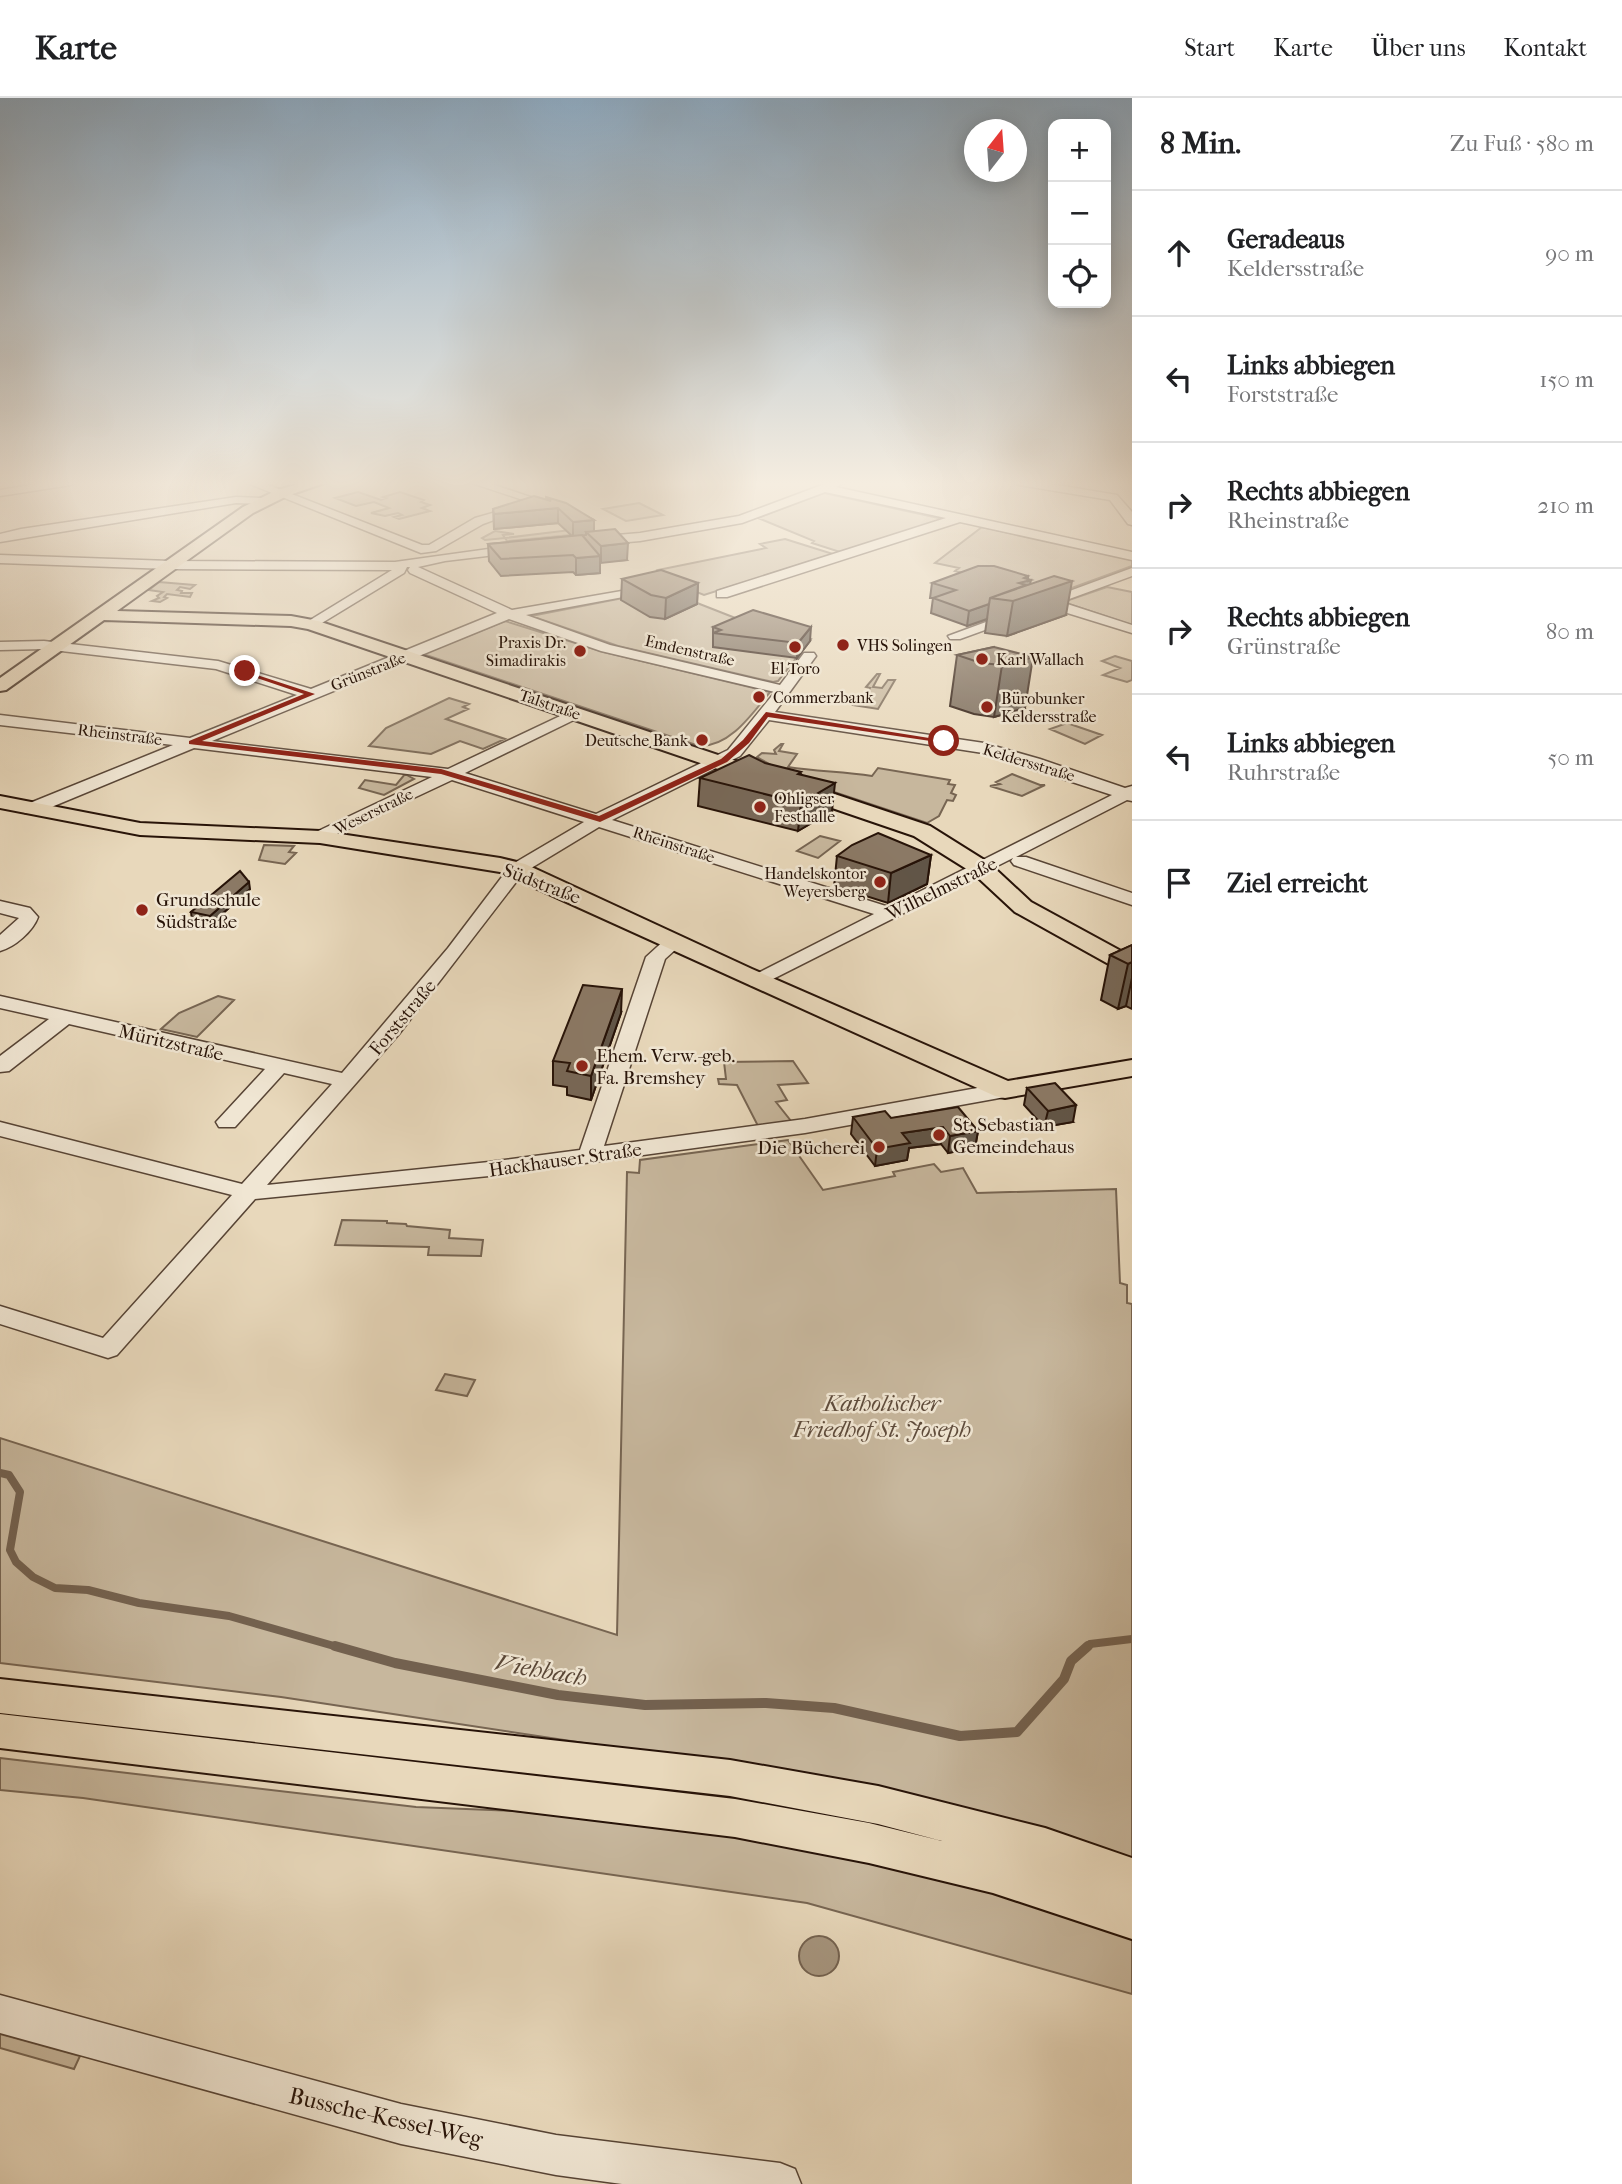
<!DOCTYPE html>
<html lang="de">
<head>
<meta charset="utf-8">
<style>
  :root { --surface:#fff; --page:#f6f6f6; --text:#202124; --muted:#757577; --line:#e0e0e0 }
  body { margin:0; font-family:"IM FELL French Canon",serif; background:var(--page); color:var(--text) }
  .controls { position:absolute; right:21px; top:21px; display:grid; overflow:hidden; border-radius:14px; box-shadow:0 4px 18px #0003 }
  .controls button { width:63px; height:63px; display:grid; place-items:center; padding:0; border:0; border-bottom:2px solid var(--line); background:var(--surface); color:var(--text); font:35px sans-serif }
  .compass { position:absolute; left:964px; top:21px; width:63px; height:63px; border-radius:50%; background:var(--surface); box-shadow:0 4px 18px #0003; rotate:17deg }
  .stop { position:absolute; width:21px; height:21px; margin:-16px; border:5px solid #8f2418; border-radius:50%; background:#fff }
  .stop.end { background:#8f2418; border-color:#fff; box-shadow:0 2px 7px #0008 }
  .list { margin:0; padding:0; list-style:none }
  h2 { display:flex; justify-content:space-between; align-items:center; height:91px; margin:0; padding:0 28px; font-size:30px }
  h2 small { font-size:23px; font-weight:400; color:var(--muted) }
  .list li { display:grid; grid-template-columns:46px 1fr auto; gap:21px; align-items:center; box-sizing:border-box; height:126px; padding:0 28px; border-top:2px solid var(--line) }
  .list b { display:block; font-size:26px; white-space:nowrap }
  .list p { margin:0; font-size:23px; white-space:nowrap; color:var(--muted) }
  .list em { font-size:23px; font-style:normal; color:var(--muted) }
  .icon { flex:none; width:38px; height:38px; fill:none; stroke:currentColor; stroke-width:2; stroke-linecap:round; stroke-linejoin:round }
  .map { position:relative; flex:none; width:1132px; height:2086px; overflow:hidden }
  header { display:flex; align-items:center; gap:42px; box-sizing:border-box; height:98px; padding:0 35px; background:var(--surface); border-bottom:2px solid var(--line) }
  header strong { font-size:33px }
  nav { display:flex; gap:38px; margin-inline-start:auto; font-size:24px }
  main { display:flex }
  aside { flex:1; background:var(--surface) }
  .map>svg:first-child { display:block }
  .green { fill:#c7b79d; stroke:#776552; stroke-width:2 }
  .water { fill:#a6957e; stroke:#73614f; stroke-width:2 }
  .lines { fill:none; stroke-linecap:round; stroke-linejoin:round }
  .stream-far1 { stroke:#73614f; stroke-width:8 }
  .stream { stroke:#73614f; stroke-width:10 }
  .minor-casing { stroke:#574435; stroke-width:3 }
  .major-casing { stroke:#271308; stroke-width:4 }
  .minor { fill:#f0e6d3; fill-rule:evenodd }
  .major { fill:#e8d8bb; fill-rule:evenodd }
  .wall { fill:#786857; stroke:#271308; stroke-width:2 }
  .shaded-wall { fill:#615547; stroke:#271308; stroke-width:2 }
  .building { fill:#8b7965; stroke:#271308; stroke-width:2 }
  .route { fill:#8f2418 }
  .poi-dot { fill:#8f2418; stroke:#f0e6d3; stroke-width:2.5 }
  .labels { text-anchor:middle; stroke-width:5; stroke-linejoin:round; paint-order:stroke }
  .far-poi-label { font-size:16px; fill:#271308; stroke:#f0e6d3; text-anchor:start }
  .far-street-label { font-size:16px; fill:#271308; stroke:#f0e6d3 }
  .street-label { font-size:19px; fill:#271308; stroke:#f0e6d3 }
  .poi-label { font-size:19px; fill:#271308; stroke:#f0e6d3; text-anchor:start }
  .near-park-label { font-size:23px; font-style:italic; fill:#5f4c3c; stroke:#f0e6d3 }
  .near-street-label { font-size:23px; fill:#271308; stroke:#f0e6d3 }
  .near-water-label { font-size:24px; font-style:italic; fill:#5a4737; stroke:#f0e6d3 }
</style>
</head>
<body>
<header>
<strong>Karte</strong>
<nav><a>Start</a><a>Karte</a><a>Über uns</a><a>Kontakt</a></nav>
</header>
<main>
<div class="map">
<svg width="1132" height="2086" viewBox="0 0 1132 2086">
  <rect width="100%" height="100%" fill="#e8d8bb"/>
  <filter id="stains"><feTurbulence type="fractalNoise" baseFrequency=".00286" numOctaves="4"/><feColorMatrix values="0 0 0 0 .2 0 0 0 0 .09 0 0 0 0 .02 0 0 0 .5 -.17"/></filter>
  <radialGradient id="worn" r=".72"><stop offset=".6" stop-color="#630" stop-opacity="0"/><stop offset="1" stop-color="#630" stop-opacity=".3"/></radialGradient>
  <path class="green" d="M358 394 381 402 386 400 383 399 400 394 424 402 421 404 430 407 422 410 430 413 399 421 394 419 402 417 398 415 385 418 371 415 389 410 374 404 356 408 335 400Z
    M824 395 943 421 840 454 812 445 814 443 758 420Z
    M639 405 663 417 626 423 603 411Z
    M982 429 1132 462V468L1050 498 955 473 959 470 935 465Z
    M570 432 571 437 507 443 505 440 485 442 482 440 495 433 514 436 503 437 505 440Z
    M785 441 833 456 704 497 684 489 658 472 766 450 760 446Z
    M159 484 195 487 190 491 180 489 177 492 182 493 181 495H192L190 499 167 496 164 499 167 500 160 504 152 503 159 500 157 498 163 494 149 492Z
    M1107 489 1132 494V527L1063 504Z
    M664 492 743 523 811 541 778 583 773 584 618 548 531 518Z
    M505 523 604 554 770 594C752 616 730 649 699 648L423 556Z
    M1115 558 1132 563V582L1127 584 1103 577 1120 570 1102 563Z
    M877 576H880L873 589 882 590 888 582H895L878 611 853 607 861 597H866L870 590 866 589Z
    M449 600 469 606 463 609 468 611 446 621 505 641 483 651 460 643 431 656 369 648 386 630Z
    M1067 625 1102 637 1085 646 1050 631Z
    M781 646H783L779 653 797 656 788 669C819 674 842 673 872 678L878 670 950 682 948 686 955 687 951 695 956 697 953 703 947 702 939 718 927 725 795 681 757 659 762 655 776 656 774 652Z
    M405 676 414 681 384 697 359 690 365 682 396 687Z
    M1012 676 1040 687H1045L1022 698 990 688 1000 686 996 684Z
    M820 738 840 743 818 760 797 753Z
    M264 747 294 748 289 754 296 755 285 766 259 762Z
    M218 898 234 902 197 939 161 931 179 915Z
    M793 963 808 985 778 987 787 1002 776 1004 791 1023 758 1028 737 987 719 986 718 981H726L724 964Z
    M788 1042 823 1092 895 1078 893 1074 934 1066 941 1074 963 1070 977 1095 1116 1091 1120 1185 1127 1187V1205L1132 1206V1764L795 1677 281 1599 0 1565V1340L617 1537 627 1074 639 1075 640 1062Z
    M342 1122 387 1123V1125L406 1126 407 1128 450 1132 449 1140 483 1142 481 1158 428 1157 429 1149 335 1147Z
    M445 1276 475 1282 467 1298 436 1292Z
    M0 1660 416 1709 515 1713 695 1733 804 1750 951 1779 1132 1834V1896L807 1805 83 1700 0 1692Z
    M0 1936 80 1958 74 1971 0 1950Z"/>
  <path class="water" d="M799 1858a20 20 0 1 1 40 0a20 20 0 1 1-40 0Z"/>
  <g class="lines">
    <path class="stream-far1" d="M0 1375 9 1377 20 1394 10 1452 16 1464 33 1479 55 1490 88 1492 139 1505 229 1518 341 1550
      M1086 1550 1090 1546 1132 1541"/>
    <path class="stream" d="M335 1548 395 1565 558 1597 645 1607 766 1605 834 1610 960 1638 1017 1634 1064 1581 1071 1563 1088 1548"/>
    <g class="minor-casing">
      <path id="minor" d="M50 384H77L71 387 0 398V392Z
        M245 384H261L422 447H429L475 420 521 407 527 410 483 426 436 453 421 455Z
        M469 384H486L548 405 538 407Z
        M830 384H846L836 389 1132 454V462L960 424 727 499H717V493L946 420 825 394 742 425 640 443 593 447 587 443 593 439 640 435 739 418Z
        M1013 384H1039L1117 397 1132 414V427L1128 426 1110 402 1019 387Z
        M236 399 264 400 270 403 264 406 236 405 0 444V436L21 431Z
        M517 447 521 448V454L445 463 418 469 512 512 639 490V496L634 497 526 517 610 547 780 587 804 555H814L816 558 775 614 984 645 1040 661 1125 690 1132 688V703L1127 702 1016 759H1026L1132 795V807L1014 767 1011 763 1013 760 757 889 750 887 747 883 750 879 874 816 599 729 523 775 399 936 267 1087 489 1064 580 1052 646 859 668 839 675 837 685 843 665 861 604 1048 805 1021 1005 985 1013 987 1016 992 1013 997 1005 999 805 1035 489 1078 255 1101 117 1257 108 1260 0 1226V1208L103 1240 232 1097 0 1038V1024L242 1086 332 986 284 975 235 1029H219L216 1024 265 971 69 926 9 973 0 974V958L49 921 0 910V898L342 975 448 850 511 767 584 724 452 682 320 744 311 739 314 735 432 679 194 650 37 715H25L23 711 25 707 173 647 0 627V617L190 640 297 597 216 571 44 551 0 552V544L44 543 218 563 311 591 497 515 410 475 408 472 410 469H407L404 475 312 531 307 530V524L392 472 170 471 0 465V457L170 463 395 464ZM509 521 601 553 775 594 728 652 596 716 465 675 582 618 585 615 577 610 448 671 212 643ZM769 622 983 655 1112 697 889 809 612 722 740 658Z
        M1132 470V478L1061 504 1132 527V535L1048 509 960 541H950L948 538Z
        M0 803 30 810 38 819C33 833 15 849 0 853V837L19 820 0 815Z
        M0 1897 401 2006 556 2037 780 2065 795 2071 801 2086H622L556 2077 401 2046 0 1935Z"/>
    </g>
    <g class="major-casing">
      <path id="major" d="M306 384H327L287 398 253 415 117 513 291 518 318 523 930 728 989 765 1031 804 1132 859V876L1123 874 1015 814 973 775 914 738 308 531 291 528 104 522 6 592 0 593V580L243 409 277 392Z
        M0 698 140 725 320 733 500 760 525 766 752 871 1008 983 1132 962V978L1005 1000 995 998 500 774 320 745 140 737 0 710Z
        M0 1581 730 1662 878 1688 1045 1730 1132 1760V1841L993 1795 869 1765 735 1739 0 1650V1616L735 1701 869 1725 942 1743 878 1726 730 1698 0 1615Z"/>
    </g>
    <use href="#minor" class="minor"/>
    <use href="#major" class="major"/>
  </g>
  <path class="wall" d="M546 399 594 422V433L627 462 600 464V475L576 477 573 474 501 478 489 463 488 446 572 438 558 425 494 431 493 411 546 402Z
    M622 481 698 485 697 506 665 521 650 519 621 502Z
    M1028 481 1030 486 1066 517 1007 538 985 535 987 521 967 528 931 515 933 500H930L932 485Z
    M713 529 810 543 797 560 713 549Z
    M994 549 1025 610 994 619 974 616 950 608 957 557Z
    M801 676 832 713 798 733 698 708 700 680Z
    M931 757 927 786 888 805 834 788 837 758Z
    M250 791 211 826 192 822 191 814Z
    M1132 847V911L1126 908 1118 911 1101 902 1110 857Z
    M621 915 591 1002 567 997V989L553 987V963Z
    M1027 990 1073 1024 1044 1029 1024 1007Z
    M853 1019 891 1020 978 1033 975 1050 948 1055 941 1046 909 1050 907 1062 875 1068 851 1036Z"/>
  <path class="shaded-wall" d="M558 410V425L494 431V416Z
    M594 422V436L586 434V437L573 439V424Z
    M628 445 627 462 601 465V448Z
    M600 458V475L576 477V460Z
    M1028 478V483L1031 482 1029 491 1072 483 1066 517 1007 538 1013 503 1019 485 1024 480Z
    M698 485 697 506 665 521 666 500Z
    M989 506 987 521 967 528 969 513Z
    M811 529 810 543 797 560 798 545Z
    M1033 559 1025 610 994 619 1002 567Z
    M835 685 832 713 798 733 801 705Z
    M931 757 927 786 888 805 891 775Z
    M249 784 250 791 211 826 210 818Z
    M1132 864V880L1126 908 1118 911 1128 866Z
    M622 891 621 915 591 1002V978Z
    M1076 1007 1073 1024 1044 1029 1048 1013Z
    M943 1029 941 1046 909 1050 907 1062 875 1068 877 1051 902 1035Z
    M978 1033 975 1050 948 1055 950 1038Z"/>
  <path class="building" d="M534 398 551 403 546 399 566 405 594 422 573 424 558 410 494 416 493 411Z
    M615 431 628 445 601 448 586 434Z
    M582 437 600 458 576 460 573 457 501 461 488 446Z
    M978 468H994L1028 478 1024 480 1031 482 1019 485 1026 487 990 500 989 506 969 513 933 500 956 492 932 485Z
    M661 472 698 485 666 500 651 497 622 481Z
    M1054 478 1072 483 1013 503 990 500Z
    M753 512 811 529 798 545 713 535 721 532 713 529Z
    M994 549 1033 559 1002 567 981 565 957 557Z
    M749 657 765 665 801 674 798 676 835 685 801 705 700 680Z
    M878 735 931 757 891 775 837 758 852 747Z
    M240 773 249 784 210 818 191 814Z
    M1132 847V864L1128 866 1110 857Z
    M583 887 622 891 591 978 567 973 570 965 553 963Z
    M1055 985 1076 1007 1048 1013 1027 990Z
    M958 1009 978 1033 950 1038 943 1029 902 1035 910 1045 877 1051 853 1019 885 1013 891 1020Z"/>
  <linearGradient id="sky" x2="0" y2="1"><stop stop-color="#8da8be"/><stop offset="0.57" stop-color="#f5ede0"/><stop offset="1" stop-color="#f5ede0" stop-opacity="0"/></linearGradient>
  <rect width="1132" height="676" fill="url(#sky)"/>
  <path class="route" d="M242 572 315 596 202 643 441 671 599 718 721 661 743 642 766 614 948 643 944 645 768 619 749 645 727 664 600 724 441 676 189 646V643L304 596 242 575Z"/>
  <g class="poi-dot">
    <circle cx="843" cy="547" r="7"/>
    <circle cx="795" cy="549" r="7"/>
    <circle cx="580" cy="553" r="7"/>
    <circle cx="982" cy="561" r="7"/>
    <circle cx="759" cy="599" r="7"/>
    <circle cx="987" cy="609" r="7"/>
    <circle cx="702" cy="642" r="7"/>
    <circle cx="760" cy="709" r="7"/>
    <circle cx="880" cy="784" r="7"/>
    <circle cx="142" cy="812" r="7"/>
    <circle cx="582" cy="968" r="7"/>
    <circle cx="939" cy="1037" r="7"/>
    <circle cx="879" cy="1049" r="7"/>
  </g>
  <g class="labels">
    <g class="far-poi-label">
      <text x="566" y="550" text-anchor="end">Praxis Dr.<tspan x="566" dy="18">Simadirakis</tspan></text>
      <text x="857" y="553">VHS Solingen</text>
      <text x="996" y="567">Karl Wallach</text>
      <text x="795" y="576" text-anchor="middle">El Toro</text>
      <text x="773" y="605">Commerzbank</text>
      <text x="1001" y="606">Bürobunker<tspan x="1001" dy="18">Keldersstraße</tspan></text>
      <text x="688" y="648" text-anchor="end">Deutsche Bank</text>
      <text x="774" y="706">Ohligser<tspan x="774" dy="18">Festhalle</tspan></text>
      <text x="866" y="781" text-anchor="end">Handelskontor<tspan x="866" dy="18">Weyersberg</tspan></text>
    </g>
    <g class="far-street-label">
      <text transform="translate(690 552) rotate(13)" y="6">Emdenstraße</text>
      <text transform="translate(368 573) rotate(-22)" y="6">Grünstraße</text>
      <text transform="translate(550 606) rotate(19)" y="6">Talstraße</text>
      <text transform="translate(120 636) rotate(7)" y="6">Rheinstraße</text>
      <text transform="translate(1029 664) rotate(17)" y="6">Keldersstraße</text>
      <text transform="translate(373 713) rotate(-26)" y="6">Weserstraße</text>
      <text transform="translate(674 746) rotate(18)" y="6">Rheinstraße</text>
    </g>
    <g class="street-label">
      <text transform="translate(542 785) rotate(21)" y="7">Südstraße</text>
      <text transform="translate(941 790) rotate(-26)" y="7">Wilhelmstraße</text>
      <text transform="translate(402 919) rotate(-50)" y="7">Forststraße</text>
      <text transform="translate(171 944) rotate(13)" y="7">Müritzstraße</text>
      <text transform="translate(565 1061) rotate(-8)" y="7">Hackhauser Straße</text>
    </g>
    <g class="poi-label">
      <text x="156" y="808">Grundschule<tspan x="156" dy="22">Südstraße</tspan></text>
      <text x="596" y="964">Ehem. Verw.-geb.<tspan x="596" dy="22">Fa. Bremshey</tspan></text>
      <text x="953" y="1033">St. Sebastian<tspan x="953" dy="22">Gemeindehaus</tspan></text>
      <text x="865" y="1056" text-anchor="end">Die Bücherei</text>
    </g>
    <g class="near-park-label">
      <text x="882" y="1313">Katholischer<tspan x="882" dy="26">Friedhof St. Joseph</tspan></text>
    </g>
    <g class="near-street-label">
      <text transform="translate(386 2019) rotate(13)" y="8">Bussche-Kessel-Weg</text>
    </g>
    <g class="near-water-label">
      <text transform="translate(541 1572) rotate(10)" y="8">Viehbach</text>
    </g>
  </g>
  <rect width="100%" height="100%" filter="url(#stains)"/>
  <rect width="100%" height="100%" fill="url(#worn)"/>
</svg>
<div class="controls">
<button>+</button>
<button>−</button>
<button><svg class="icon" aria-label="locate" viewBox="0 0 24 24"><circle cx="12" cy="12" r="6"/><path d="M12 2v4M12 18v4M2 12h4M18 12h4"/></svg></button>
</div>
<svg class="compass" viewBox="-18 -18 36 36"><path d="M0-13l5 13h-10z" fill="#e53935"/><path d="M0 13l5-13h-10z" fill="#757577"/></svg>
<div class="stop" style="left:944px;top:643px"></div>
<div class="stop end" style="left:245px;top:573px"></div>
</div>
<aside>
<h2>8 Min.<small>Zu Fuß · 580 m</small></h2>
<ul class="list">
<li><svg class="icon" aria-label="ahead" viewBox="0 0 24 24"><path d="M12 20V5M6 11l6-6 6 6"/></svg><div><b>Geradeaus</b><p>Keldersstraße</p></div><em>90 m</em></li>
<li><svg class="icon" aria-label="left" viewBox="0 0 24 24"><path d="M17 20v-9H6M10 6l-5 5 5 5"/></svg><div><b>Links abbiegen</b><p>Forststraße</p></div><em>150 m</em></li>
<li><svg class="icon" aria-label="right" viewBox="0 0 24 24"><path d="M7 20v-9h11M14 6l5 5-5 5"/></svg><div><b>Rechts abbiegen</b><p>Rheinstraße</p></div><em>210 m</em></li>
<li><svg class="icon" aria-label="right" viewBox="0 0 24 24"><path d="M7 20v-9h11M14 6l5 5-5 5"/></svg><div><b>Rechts abbiegen</b><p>Grünstraße</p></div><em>80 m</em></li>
<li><svg class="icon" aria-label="left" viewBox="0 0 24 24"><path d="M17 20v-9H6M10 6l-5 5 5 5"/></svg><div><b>Links abbiegen</b><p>Ruhrstraße</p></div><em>50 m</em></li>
<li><svg class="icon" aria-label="arrive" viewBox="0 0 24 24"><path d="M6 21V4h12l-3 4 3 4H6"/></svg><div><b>Ziel erreicht</b></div></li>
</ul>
</aside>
</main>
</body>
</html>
